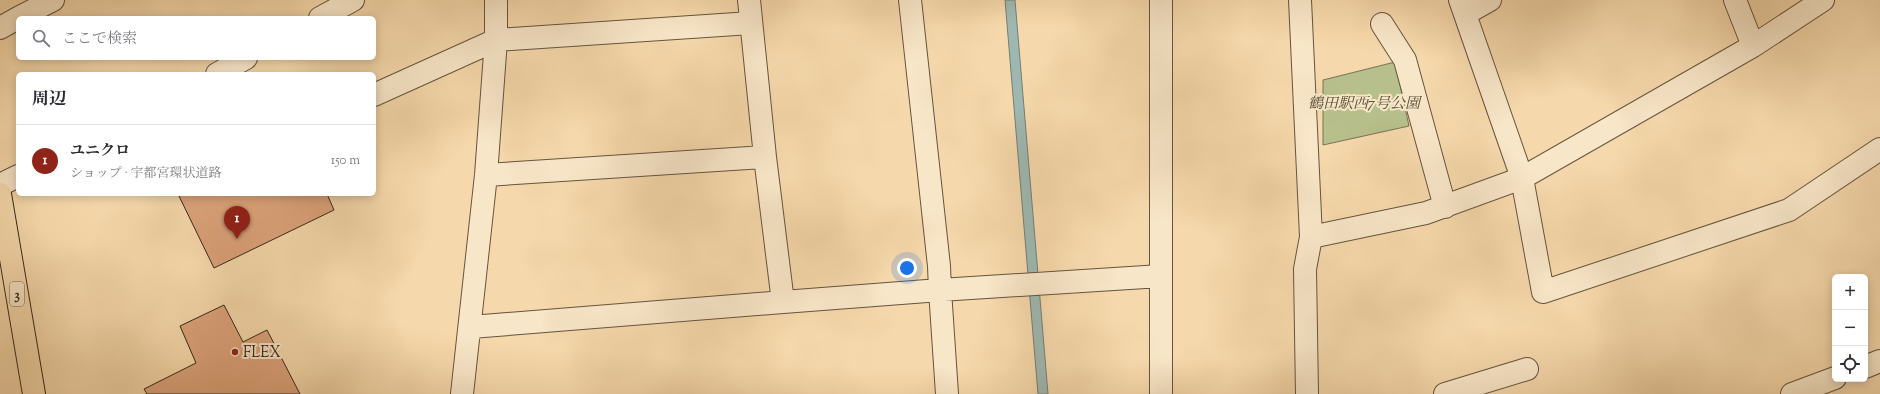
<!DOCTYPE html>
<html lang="ja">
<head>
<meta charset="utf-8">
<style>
  :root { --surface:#fff; --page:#f2f2f3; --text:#2b2b33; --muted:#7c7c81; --line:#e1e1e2; --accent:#8f2418 }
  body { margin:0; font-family:"Sorts Mill Goudy","Noto Serif JP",serif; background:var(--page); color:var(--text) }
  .controls { position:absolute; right:12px; bottom:12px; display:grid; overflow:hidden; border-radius:6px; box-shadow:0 2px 10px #0003 }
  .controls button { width:36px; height:36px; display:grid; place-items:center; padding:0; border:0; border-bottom:1px solid var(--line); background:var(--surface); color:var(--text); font:20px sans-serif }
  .you { position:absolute; left:907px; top:268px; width:14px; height:14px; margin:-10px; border:3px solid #fff; border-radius:50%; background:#1a73e8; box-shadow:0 0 0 6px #1a73e833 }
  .badge { display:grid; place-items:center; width:26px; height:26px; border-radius:50%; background:var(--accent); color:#fff; font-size:13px; font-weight:700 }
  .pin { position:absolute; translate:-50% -33px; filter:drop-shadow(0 1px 2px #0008) }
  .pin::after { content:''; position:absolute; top:21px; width:14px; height:12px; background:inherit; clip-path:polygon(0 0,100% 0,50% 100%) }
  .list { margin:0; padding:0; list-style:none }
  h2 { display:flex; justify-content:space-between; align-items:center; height:52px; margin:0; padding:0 16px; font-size:17px }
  h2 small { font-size:13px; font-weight:400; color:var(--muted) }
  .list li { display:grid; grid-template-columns:26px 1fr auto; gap:12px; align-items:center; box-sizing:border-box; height:72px; padding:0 16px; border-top:1px solid var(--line) }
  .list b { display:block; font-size:15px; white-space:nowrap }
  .list p { margin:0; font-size:13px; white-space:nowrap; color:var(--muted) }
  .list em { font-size:13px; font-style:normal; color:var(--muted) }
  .icon { flex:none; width:22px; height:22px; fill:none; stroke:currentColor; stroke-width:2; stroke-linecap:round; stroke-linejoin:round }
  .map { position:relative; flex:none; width:1880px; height:394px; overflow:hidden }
  .search { position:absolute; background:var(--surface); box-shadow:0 2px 10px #0003; left:16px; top:16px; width:360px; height:44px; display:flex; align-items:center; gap:10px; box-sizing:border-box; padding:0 14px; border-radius:6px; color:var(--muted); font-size:15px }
  .panel { position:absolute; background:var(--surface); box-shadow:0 2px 10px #0003; left:16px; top:72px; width:360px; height:124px; border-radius:6px }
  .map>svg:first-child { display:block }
  .green { fill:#b7c08c; stroke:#767453 }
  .water { fill:#9eb8b1; stroke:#747e75 }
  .building { fill:#dca27a; stroke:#35281a }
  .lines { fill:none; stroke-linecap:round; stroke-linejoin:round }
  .street-casing { stroke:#65543e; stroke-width:24 }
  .primary-casing { stroke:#35281a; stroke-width:24 }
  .street { stroke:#f8e6c8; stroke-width:22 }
  .primary { stroke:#f5d8ab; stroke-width:22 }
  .poi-dot { fill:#8f2418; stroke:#f8e6c8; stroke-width:1.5 }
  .labels { text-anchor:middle; stroke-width:4; stroke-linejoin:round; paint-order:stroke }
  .shield { fill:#f8e6c8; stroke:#70614e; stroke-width:1 }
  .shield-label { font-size:14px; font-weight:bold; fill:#35281a }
  .park-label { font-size:15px; font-style:italic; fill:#564e36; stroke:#f8e6c8 }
  .poi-label { font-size:15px; fill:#35281a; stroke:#f8e6c8; text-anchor:start }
</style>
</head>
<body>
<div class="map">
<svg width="1880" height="394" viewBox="0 0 1880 394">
  <rect width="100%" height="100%" fill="#f5d8ab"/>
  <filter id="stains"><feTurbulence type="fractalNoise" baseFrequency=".005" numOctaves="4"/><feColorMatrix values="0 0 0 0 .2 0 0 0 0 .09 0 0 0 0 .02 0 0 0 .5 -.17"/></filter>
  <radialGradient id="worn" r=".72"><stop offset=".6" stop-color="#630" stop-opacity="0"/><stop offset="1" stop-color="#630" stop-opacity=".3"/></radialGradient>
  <path class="green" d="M1395 62 1409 126 1323 145V80Z"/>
  <path class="water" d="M1005 0H1015L1048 394H1038Z"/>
  <path class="building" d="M178 194H327L334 210 214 268Z
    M224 305 243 342 267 330 300 394H147L144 389 196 363 180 326Z"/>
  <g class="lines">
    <g class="street-casing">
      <path id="street" d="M910 0 939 266 940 290 1161 276V394
        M1161 0V276
        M1300 0 1311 237 1305 269 1307 394
        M1460 0 1522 178 1543 292 1789 210 1880 149
        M1735 0 1753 46
        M1465 14 1490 0
        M18 18 53 0
        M320 18 353 0
        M1382 24 1405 60 1445 207
        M0 28 18 18
        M217 74 246 58
        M374 95 496 40 751 23
        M486 175 765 157
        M0 185 18 176
        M1311 237 1426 213 1522 178 1753 46 1823 0
        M783 302 940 290 947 394
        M471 327 783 302 765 157 749 0
        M1865 367 1880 361
        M462 394 486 175 496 40V0
        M1445 394 1527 369
        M1792 394 1835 378"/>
    </g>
    <g class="primary-casing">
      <path id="primary" d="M0 194 34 394"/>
    </g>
    <use href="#street" class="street"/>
    <use href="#primary" class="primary"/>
  </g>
  <circle class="poi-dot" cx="235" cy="352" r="4"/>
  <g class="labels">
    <rect class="shield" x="10" y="282" width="14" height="24" rx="3"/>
    <g class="shield-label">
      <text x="17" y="299">3</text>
    </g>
    <g class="park-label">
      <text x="1364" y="108">鶴田駅西7号公園</text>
    </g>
    <g class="poi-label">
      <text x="243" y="357">FLEX</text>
    </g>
  </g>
  <rect width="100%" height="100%" filter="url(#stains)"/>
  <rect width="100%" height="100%" fill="url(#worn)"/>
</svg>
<div class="controls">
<button>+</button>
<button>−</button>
<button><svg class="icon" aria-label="locate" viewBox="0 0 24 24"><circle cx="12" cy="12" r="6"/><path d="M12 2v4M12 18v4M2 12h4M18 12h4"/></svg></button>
</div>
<div class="you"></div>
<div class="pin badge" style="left:237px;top:239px">1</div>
<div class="search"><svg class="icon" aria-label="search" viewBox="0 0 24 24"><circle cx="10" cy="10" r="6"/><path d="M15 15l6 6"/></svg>ここで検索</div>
<section class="panel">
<h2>周辺<small></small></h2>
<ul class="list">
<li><span class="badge">1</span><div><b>ユニクロ</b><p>ショップ · 宇都宮環状道路</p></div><em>150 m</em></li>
</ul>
</section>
</div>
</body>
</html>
